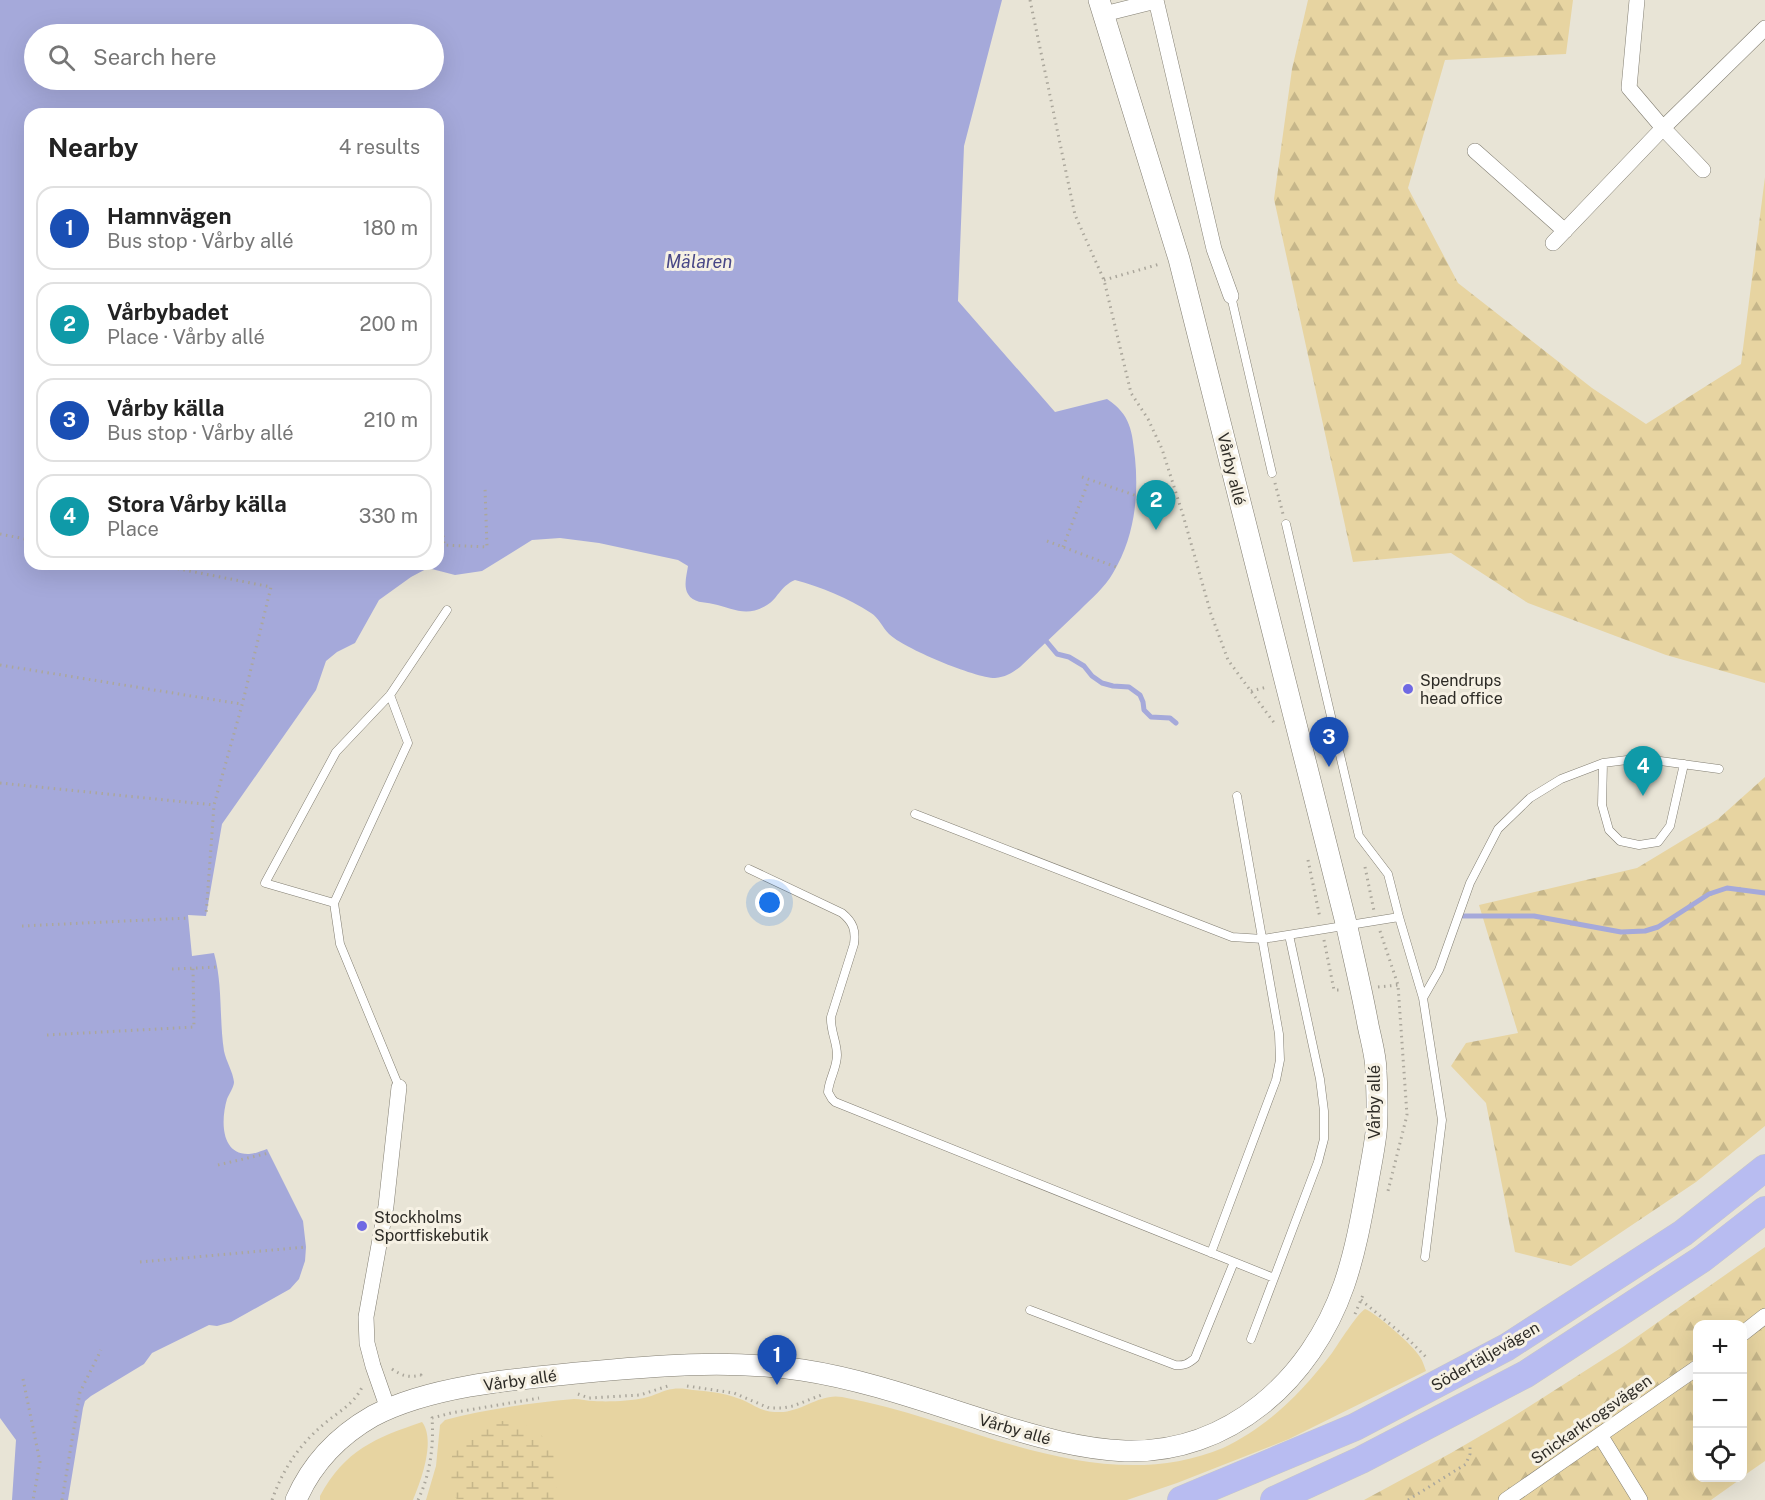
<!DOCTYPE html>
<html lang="en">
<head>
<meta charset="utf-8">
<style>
  :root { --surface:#fff; --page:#f2f2f2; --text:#222; --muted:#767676; --line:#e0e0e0; --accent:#6f69e3 }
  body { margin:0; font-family:"Public Sans",sans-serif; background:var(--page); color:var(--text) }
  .controls { position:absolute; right:18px; bottom:18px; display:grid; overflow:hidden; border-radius:12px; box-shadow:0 6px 24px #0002 }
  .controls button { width:54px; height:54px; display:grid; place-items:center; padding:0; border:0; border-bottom:2px solid var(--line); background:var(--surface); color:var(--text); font:30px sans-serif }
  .you { position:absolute; left:770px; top:903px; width:21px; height:21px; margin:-15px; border:4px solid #fff; border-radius:50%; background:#1a73e8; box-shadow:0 0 0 9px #1a73e833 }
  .badge { display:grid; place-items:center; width:39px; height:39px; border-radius:50%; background:var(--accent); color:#fff; font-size:20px; font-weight:700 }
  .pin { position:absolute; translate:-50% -50px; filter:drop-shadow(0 2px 3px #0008) }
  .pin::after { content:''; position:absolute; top:32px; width:21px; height:18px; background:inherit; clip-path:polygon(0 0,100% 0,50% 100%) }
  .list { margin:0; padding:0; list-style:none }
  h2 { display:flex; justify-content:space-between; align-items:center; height:78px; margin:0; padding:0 24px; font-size:26px }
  h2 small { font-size:20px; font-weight:400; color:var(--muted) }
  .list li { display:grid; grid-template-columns:39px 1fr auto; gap:18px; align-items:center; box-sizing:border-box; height:84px; margin:0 12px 12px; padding:0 12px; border:2px solid var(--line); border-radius:18px }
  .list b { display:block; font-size:22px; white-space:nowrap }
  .list p { margin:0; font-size:20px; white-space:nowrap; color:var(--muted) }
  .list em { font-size:20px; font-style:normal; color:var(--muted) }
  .icon { flex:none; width:33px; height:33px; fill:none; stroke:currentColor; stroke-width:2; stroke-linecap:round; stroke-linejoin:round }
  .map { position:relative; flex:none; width:1765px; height:1500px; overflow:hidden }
  .search { position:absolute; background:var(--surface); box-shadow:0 6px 24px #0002; left:24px; top:24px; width:420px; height:66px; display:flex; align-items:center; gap:15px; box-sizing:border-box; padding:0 21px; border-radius:33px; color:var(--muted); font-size:22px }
  .panel { position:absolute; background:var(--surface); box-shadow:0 6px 24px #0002; left:24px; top:108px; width:420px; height:462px; border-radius:18px }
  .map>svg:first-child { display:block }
  .grass { fill:#e7d4a1 }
  .forest { fill:url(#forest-firs) }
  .wetland { fill:url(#wetland-marsh) }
  .water { fill:#a5a9da; fill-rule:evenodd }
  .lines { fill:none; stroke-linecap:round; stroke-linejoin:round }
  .stream { stroke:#a5a9da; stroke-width:5 }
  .lane-casing { stroke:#827e72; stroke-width:9 }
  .street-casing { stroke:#827e72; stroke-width:16 }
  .secondary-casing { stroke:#827e72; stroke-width:22 }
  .highway-casing { stroke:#c8c8c7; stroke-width:28 }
  .path { stroke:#aba79c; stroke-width:3; stroke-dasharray:1.5 4.5; stroke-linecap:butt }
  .lane { stroke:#fff; stroke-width:8 }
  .street { stroke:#fff; stroke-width:15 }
  .secondary { stroke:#fff; stroke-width:21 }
  .highway { stroke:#b8bcf1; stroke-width:27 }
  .poi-dot { fill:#6f69e3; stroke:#f6f1e4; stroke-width:2 }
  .labels { text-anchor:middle; stroke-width:6; stroke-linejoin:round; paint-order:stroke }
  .street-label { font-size:16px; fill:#2d2b26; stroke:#f6f1e4 }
  .poi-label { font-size:16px; fill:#2d2b26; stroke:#f6f1e4; text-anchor:start }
  .water-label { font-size:18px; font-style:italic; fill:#484786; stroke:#f6f1e4 }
</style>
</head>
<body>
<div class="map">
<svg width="1765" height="1500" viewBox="0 0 1765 1500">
  <defs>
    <pattern id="forest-firs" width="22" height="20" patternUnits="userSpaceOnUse" patternTransform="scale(1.5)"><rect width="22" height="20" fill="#e7d4a1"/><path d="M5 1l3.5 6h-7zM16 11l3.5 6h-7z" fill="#c6b68a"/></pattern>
    <pattern id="wetland-marsh" width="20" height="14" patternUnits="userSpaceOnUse" patternTransform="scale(1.5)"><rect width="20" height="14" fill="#e7d4a1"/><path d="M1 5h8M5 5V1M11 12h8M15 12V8" fill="none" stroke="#c6b68a"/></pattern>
  </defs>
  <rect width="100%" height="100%" fill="#e8e4d6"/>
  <path class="grass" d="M1365 1309C1376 1313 1414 1346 1420 1357 1423 1361 1424 1366 1426 1371L1289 1439 1177 1483 1127 1500H426L436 1466 440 1425 445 1420C486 1409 531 1403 574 1399 581 1399 587 1401 594 1401 607 1402 631 1401 644 1398 654 1396 663 1390 673 1389 679 1388 687 1389 693 1390 707 1391 724 1393 737 1398 756 1404 757 1412 780 1412 802 1412 820 1393 842 1397 966 1419 1097 1500 1223 1448 1268 1427 1302 1392 1332 1353 1339 1343 1357 1314 1365 1309Z
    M422 1422C436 1440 421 1481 413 1500H320V1496C345 1450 375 1438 422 1422Z"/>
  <path class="forest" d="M1308 0H1573L1566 54 1445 60 1408 188 1458 283 1592 388 1646 424 1741 364 1765 177V683L1666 655 1528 603 1451 553 1353 562 1274 199 1292 69Z
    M1765 777V1126L1696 1182 1571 1266 1515 1252 1486 1103 1451 1066 1466 1043 1518 1033 1479 905 1637 868 1718 819Z
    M1765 1247V1461L1742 1477V1324H1698V1478H1742L1711 1500H1364L1451 1453 1511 1418 1624 1346Z"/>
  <path class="wetland" d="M502 1421C527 1423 535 1428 552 1446 555 1463 559 1483 554 1500L457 1499 449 1491V1472L453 1451 458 1447 466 1444C477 1427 483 1426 502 1421Z"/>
  <path class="water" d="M0 0H1002L964 146 958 301 1055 412 1107 399C1131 415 1132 431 1135 458 1139 498 1134 538 1113 573 1105 587 1091 599 1080 610 1060 629 1040 648 1020 667 1012 673 1006 677 995 678 975 678 903 648 889 634 882 627 879 618 871 613 848 598 821 587 795 580 779 587 778 599 767 605 746 618 733 608 713 604 704 602 693 603 688 594 683 586 687 574 688 566L678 560 599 543 560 538 532 540 482 571 455 575 428 568 411 577 379 600 355 643 337 652 326 661 316 690 222 824 206 916 188 915 192 956 214 953C223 985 219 1019 224 1051 226 1061 233 1072 234 1082 234 1087 229 1094 227 1099 221 1119 220 1155 249 1154 255 1154 261 1151 267 1149L303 1221 306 1247 305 1261 299 1279 290 1289 231 1322 217 1326 209 1325 152 1353 144 1364 91 1396 85 1401 83 1408 68 1500H12L16 1440 0 1418ZM34 34H434V80H34ZM30 114H438V564H30Z"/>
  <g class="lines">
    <path class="stream" d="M1047 642 1057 654 1069 657 1084 666 1092 676 1102 683 1113 686 1129 687 1140 695 1143 702 1144 710 1151 717 1170 718 1176 723
      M1463 916H1534L1621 932 1645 931 1658 927 1709 894 1727 888 1765 893"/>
    <g class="lane-casing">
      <path id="lane" d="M1231 296 1272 473
        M1286 524 1359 836 1388 874 1399 917 1423 998 1442 1120 1425 1257
        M390 695 408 743 334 903 340 944 399 1087
        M1603 763 1602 805 1609 830 1620 841 1639 845 1658 842 1670 826 1684 764
        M915 814 1232 937 1263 939 1399 917
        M749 869 842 913C853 922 856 930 854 944L831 1017C830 1030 837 1042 837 1055 837 1068 829 1079 828 1092L832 1099 835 1102 1274 1278
        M334 903 265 883 336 752 390 695 447 610
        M1423 998 1439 970 1470 883 1498 829 1530 798 1561 779 1603 763 1627 760H1653L1719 769
        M1211 1253 1276 1080 1280 1060 1279 1034 1237 796
        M1030 1310 1175 1365C1184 1366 1188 1364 1195 1358L1234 1262
        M1251 1339 1318 1162 1324 1139V1111L1320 1079 1289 935"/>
    </g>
    <g class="street-casing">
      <path id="street" d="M1156 0 1214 249 1231 296
        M1637 0 1629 88 1663 128 1703 170
        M1104 14 1156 1
        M1475 151 1565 231
        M1553 243 1663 128 1765 28
        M1742 1334 1765 1316
        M388 1409 373 1366 367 1343 366 1317 386 1206 399 1087
        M1600 1435 1640 1500
        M1506 1500 1698 1367"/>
    </g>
    <g class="secondary-casing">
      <path id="secondary" d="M296 1500C312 1463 338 1436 373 1416 430 1386 514 1379 577 1373 652 1366 727 1359 802 1370 868 1380 932 1404 996 1424 1038 1437 1081 1449 1125 1451 1229 1454 1311 1380 1344 1285 1355 1253 1361 1220 1367 1187 1370 1169 1374 1151 1376 1133 1378 1113 1377 1091 1376 1071 1376 1056 1371 1040 1368 1025 1362 992 1354 959 1347 927L1179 259 1099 0"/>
    </g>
    <g class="highway-casing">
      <path id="highway" d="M1181 1500 1355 1427 1507 1347 1683 1233 1765 1168
        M1274 1500 1361 1460 1526 1374 1702 1259 1765 1210"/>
    </g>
    <path class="path" d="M1030 0 1075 215 1104 280 1131 393 1148 419 1162 449 1183 515 1211 614 1228 660 1275 724
      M1104 280 1160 264
      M1082 477 1137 496
      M438 482 444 545 487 547 485 488
      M1275 483 1283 514
      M0 534 30 540
      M1047 541 1116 567
      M1063 547 1089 480
      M154 564 271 587 242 705 214 805 206 916
      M0 665 241 704
      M1251 691 1267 687
      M0 783 214 805
      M1308 860 1320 918
      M1365 867 1374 911
      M22 926 188 918
      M1380 931 1398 985 1407 1115 1387 1195
      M1324 940 1334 990H1342
      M172 969 218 967
      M1378 987 1398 985
      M47 1035 194 1027 193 968
      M218 1165 269 1153
      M140 1262 306 1247
      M1361 1300 1408 1339 1427 1358
      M1355 1314 1363 1295
      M392 1369C402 1376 409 1378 421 1375L422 1378
      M23 1379 40 1462 33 1500
      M687 1386 734 1393 769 1408H783L793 1406 824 1394
      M578 1394 589 1398 640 1395 668 1386
      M62 1500 80 1392 101 1350
      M272 1500C283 1469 299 1445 324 1424 339 1411 355 1404 363 1385
      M418 1500C430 1475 434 1446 432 1418L451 1413 539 1398
      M1408 1500 1466 1464 1470 1454V1445"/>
    <use href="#lane" class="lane"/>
    <use href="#street" class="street"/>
    <use href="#secondary" class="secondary"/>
    <use href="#highway" class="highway"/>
  </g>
  <g class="poi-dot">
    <circle cx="1408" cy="689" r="6"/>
    <circle cx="362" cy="1226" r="6"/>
  </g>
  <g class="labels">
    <g class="street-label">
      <text transform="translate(1232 469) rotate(76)" y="6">Vårby allé</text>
      <text transform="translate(1374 1102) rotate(-90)" y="6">Vårby allé</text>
      <text transform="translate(1485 1356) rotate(-30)" y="6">Södertäljevägen</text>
      <text transform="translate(520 1380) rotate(-8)" y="6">Vårby allé</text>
      <text transform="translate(1591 1419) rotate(-35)" y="6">Snickarkrogsvägen</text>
      <text transform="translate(1015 1429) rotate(16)" y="6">Vårby allé</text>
    </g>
    <g class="poi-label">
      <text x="1420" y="686">Spendrups<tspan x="1420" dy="18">head office</tspan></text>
      <text x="374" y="1223">Stockholms<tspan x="374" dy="18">Sportfiskebutik</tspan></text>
    </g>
    <g class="water-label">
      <text x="699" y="268">Mälaren</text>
    </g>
  </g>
</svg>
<div class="controls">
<button>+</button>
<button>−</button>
<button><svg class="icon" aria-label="locate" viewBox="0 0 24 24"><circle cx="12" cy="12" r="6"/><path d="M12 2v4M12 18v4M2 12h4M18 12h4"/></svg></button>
</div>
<div class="you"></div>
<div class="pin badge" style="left:777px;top:1385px;background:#1a4fb4">1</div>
<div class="pin badge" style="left:1156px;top:530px;background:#0f9aa8">2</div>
<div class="pin badge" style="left:1329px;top:767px;background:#1a4fb4">3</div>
<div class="pin badge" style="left:1643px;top:796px;background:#0f9aa8">4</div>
<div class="search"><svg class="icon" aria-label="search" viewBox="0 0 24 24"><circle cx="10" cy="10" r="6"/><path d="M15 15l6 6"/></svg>Search here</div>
<section class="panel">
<h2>Nearby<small>4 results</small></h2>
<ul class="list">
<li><span class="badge" style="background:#1a4fb4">1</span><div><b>Hamnvägen</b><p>Bus stop · Vårby allé</p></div><em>180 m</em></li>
<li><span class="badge" style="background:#0f9aa8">2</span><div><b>Vårbybadet</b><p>Place · Vårby allé</p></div><em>200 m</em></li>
<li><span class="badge" style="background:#1a4fb4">3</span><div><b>Vårby källa</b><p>Bus stop · Vårby allé</p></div><em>210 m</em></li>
<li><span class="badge" style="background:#0f9aa8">4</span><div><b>Stora Vårby källa</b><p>Place</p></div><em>330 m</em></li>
</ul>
</section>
</div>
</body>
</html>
